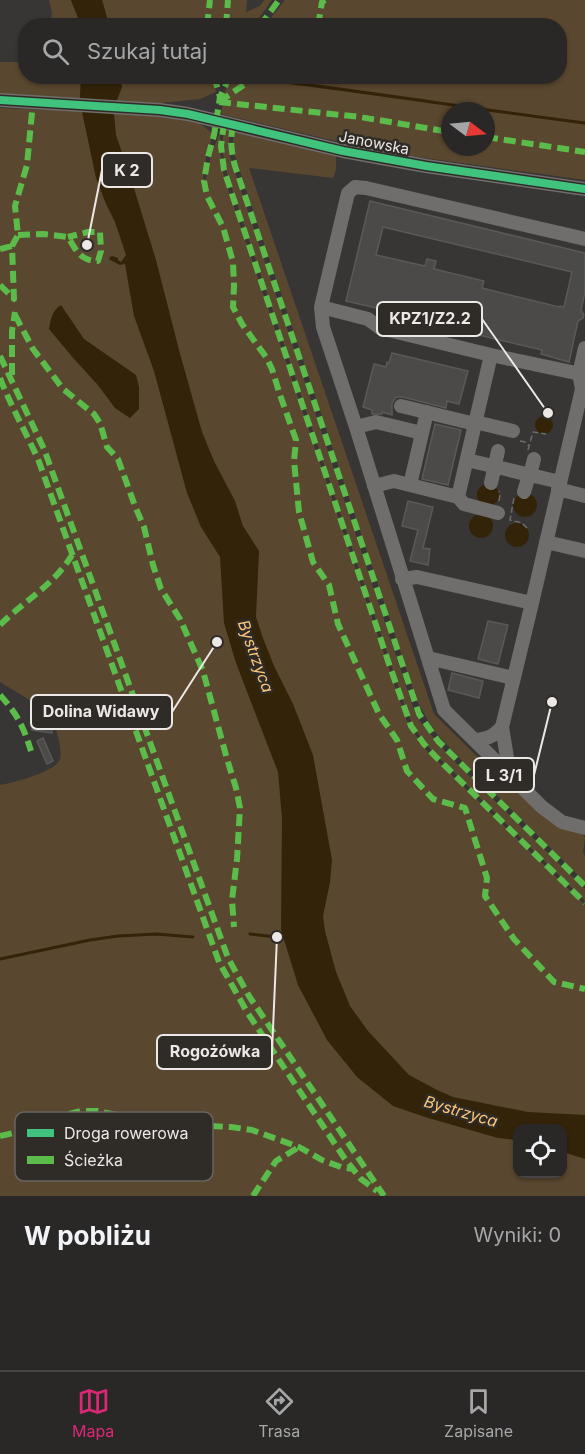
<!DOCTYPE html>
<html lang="pl">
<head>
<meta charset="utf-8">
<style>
  :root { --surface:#2a2827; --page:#363433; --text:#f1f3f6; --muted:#a5a6a7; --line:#464444; --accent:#db2777 }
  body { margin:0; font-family:Inter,sans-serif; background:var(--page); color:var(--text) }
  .controls { position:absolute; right:18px; bottom:18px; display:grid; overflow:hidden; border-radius:12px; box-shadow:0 2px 4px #0004 }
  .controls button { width:54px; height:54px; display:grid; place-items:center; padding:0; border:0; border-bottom:2px solid var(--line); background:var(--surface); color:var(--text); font:30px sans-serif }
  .compass { position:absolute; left:441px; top:102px; width:54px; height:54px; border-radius:50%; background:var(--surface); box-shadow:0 2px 4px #0004; rotate:106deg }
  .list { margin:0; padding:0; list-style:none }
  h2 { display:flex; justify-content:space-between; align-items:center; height:78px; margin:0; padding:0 24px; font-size:26px }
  h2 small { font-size:20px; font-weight:400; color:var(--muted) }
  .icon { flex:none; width:33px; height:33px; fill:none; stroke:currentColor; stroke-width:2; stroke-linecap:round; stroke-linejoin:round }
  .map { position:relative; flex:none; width:585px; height:1196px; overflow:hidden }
  .search { position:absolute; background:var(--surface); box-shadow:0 2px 4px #0004; left:18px; right:18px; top:18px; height:66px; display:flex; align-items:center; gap:15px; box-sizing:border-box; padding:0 21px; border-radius:24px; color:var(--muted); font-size:22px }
  .sheet { height:174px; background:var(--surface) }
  nav { display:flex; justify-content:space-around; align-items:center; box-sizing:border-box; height:84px; border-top:2px solid var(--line); background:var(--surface); font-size:16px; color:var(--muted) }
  nav a { display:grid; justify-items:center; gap:3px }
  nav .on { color:var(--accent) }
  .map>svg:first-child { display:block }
  .green { fill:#5a472f; fill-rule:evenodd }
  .water { fill:#332309 }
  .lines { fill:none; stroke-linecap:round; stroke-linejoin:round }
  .stream { stroke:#332309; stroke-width:3 }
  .building { fill:#4b4a48; stroke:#5a5956; stroke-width:1.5; fill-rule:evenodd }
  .path { stroke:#6d6c6a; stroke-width:1.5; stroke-dasharray:6 3; stroke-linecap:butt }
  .minor { stroke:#6f6e6c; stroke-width:14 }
  .quiet { stroke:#5cbc4b; stroke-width:6; stroke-dasharray:12 6; stroke-linecap:butt }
  .cycleway-casing { stroke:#2f2c28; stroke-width:11 }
  .cycleway { stroke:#40c37c; stroke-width:8 }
  .labels { text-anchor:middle; stroke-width:5; stroke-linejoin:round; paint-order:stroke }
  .street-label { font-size:15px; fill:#ebe8e5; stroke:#2f2c28 }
  .water-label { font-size:16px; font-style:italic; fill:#fcc479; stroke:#2f2c28 }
  .key { fill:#2f2c28; stroke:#676461; stroke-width:1.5 }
  .key-label { font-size:16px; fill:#ebe8e5 }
  .leader { fill:none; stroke:#ebe8e5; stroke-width:2 }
  .callout-dot { fill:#ebe8e5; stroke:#2f2c28; stroke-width:2 }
  .callout { fill:#2f2c28; stroke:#ebe8e5; stroke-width:2 }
  .callout-label { font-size:16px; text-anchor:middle; font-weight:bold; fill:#ebe8e5 }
</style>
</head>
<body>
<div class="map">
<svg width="585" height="1196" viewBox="0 0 585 1196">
  <rect width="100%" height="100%" fill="#383634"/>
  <path class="green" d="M49 0H71L81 25H50L52 13Z
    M102 0H247L246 12 260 6 264 0H272L253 26 228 25 229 17 226 16 225 25H109Z
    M285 0H585V180L403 155 327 139 221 114 225 91 232 77 560 76V26L265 25ZM450 111H486V147H450Z
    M0 62H25L26 76 81 77 80 98 116 101 122 87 119 77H213L216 92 200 99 161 103 160 116 198 122 213 134 206 157 203 179H206L210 159 220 131V151L224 177 406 719 423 747 585 905V1196H0V785C12 783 56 772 60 759 63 747 54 725 51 713L0 682V108L43 110 42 98 0 96ZM518 1128H562V1174H518Z
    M225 129H228L229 132V154L415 713 421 723 449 756 585 889V901L437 756C421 740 413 728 405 707L230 183C225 166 219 146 225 129Z
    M234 131 333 154 336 157V170L333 178 249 168 434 714 506 785 509 782 582 833 585 838 583 852 585 856V882L467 766 434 731 417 701 234 153 233 136Z"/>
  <path class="water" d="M71 0H102L109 25H81Z
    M81 77H119L122 87 117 100 114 114 116 135 133 185 156 260 179 350 202 432 214 461 235 501 243 526 259 551 256 617 263 638 274 666 293 704 313 755 332 860 330 882 323 916 325 931 336 972 350 1006 368 1031 409 1075 437 1090 453 1097 528 1112 585 1115V1159L563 1152 562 1128H518L517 1140 498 1138 425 1117 393 1106 357 1077 327 1040 298 985 281 930 282 818 278 772 236 663 224 623 220 557 201 527 187 493 154 371 134 316 125 264 120 265 110 260 109 258 112 256 118 258V260L121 262 126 255 115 222 106 204 96 178 82 112 80 98Z
    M61 305 84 339 136 375 139 387V409L130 418 115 408 97 384 74 359 49 329C51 318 52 311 61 305Z
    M535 425a9 9 0 1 1 18 0a9 9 0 1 1-18 0Z
    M477 495a11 11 0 1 1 22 0a11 11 0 1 1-22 0Z
    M513 505a12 12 0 1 1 24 0a12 12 0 1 1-24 0Z
    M469 526a12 12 0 1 1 24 0a12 12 0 1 1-24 0Z
    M505 535a12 12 0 1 1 24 0a12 12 0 1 1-24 0Z"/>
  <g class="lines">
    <path class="stream" d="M253 78C364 91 474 109 585 123
      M250 934 286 938
      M0 959 90 940 118 936 156 934 193 937"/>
  </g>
  <path class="building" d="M370 201 585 253V292L581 310 584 315 583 318 578 321 569 362 541 354 542 350 462 331V329L421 319 420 323 410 321 411 316 346 301ZM383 227 572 272 564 307 560 306 559 307 482 288 484 281 434 269 436 261 427 259 425 266 376 255Z
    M392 353 468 371 459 404 447 401 446 408 403 397H396L392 403V415L382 412V414H372V410L363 407 374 364 386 367 387 362 389 363Z
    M435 424 461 430 448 485 422 479Z
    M408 501 433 507 423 548 430 549 428 565 410 561 418 530 402 526Z
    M488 621 508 625 498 664 478 659Z
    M452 673 483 681 479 698 448 690Z
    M33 721 53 723 52 733 32 730Z
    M43 738 53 761 47 764 37 741Z"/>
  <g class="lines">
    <path class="path" d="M520 441 525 442 529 446
      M528 450 533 432 546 434
      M514 498 510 520 522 523 527 528
      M499 501 500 495 499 491"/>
    <path class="minor" d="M0 100 160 110 188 114 343 151 426 166 585 189
      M585 239 366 188 355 187 348 193 321 307 323 327 356 427 444 710 542 807 562 822 585 828
      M321 307 368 319 380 328 491 355
      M401 406 475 424
      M475 422 513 431
      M356 427 376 422 422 433
      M467 460 560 482
      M530 475 534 459
      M491 483 498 451
      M410 485 427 412
      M374 486 394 481 458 497 491 355 585 375
      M558 489 585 496
      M524 492 529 475
      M458 497 464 504 498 513
      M546 542 585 551
      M402 579 417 577 532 603
      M428 658 513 678
      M474 740C487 739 493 737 502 727
      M510 776 502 727 532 603 582 389 579 374 585 348"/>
    <path class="quiet" d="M207 26 210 0
      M226 26 228 0
      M260 26 279 0
      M318 26 322 2 325 0
      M214 76 220 97
      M230 76 220 97 214 135 208 157 204 181 207 196 223 227 233 262 234 286 233 307 242 324 266 357 272 369 280 395 296 440 294 461 299 512 313 562 329 585 338 624 379 714 397 740 407 771 433 799 465 808 487 878 485 896 514 939 554 982 585 989
      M219 102 360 117 450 132
      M219 102 245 84 249 76
      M224 123 221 146 224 170 388 661 411 726 424 744 434 755 585 903
      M233 125C230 140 231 151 235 166L419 714 438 741 585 886
      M486 137 585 152
      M18 235 43 234 68 237C76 250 80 261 98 261L101 251 100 232H88L68 237
      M0 249 12 246
      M0 285 14 299 12 246 18 235 15 206 27 165 33 102
      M15 315 33 349 63 389 94 414 100 423 107 447 118 459 135 506 144 527 153 565 161 589 180 619 203 671 227 759 236 788 240 808 237 859 232 900 234 927
      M0 356 44 449 228 958 249 996 384 1196
      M12 375V331L15 312
      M0 378C11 406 25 431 38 459L219 962 247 1012 345 1159 361 1179 377 1191
      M0 625C24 601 54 585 72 555
      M0 695C18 715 23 726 31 751
      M0 1136 22 1131 65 1115 81 1111H97L165 1124 231 1127 252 1130 299 1147 322 1160 341 1167 353 1169
      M253 1196 276 1161 299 1147"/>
    <g class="cycleway-casing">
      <path id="cycleway" d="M0 100 160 110 188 114 343 151 426 166 585 189"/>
    </g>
    <use href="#cycleway" class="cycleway"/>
  </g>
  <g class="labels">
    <g class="street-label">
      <text transform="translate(374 143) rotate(11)" y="5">Janowska</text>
    </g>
    <g class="water-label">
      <text transform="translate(256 656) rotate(70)" y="6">Bystrzyca</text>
      <text transform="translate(461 1111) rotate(16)" y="6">Bystrzyca</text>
    </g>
  </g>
  <rect x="15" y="1112" width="198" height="69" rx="9" class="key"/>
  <rect x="27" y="1129" width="27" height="8" fill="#40c37c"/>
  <rect x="27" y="1156" width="27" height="8" fill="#5cbc4b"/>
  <g class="key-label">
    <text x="64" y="1139">Droga rowerowa</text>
    <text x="64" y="1166">Ścieżka</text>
  </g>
  <path class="leader" d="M87 245L102 170M548 413L482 319M217 642L172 712M552 702L534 775M277 937L272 1052"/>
  <g class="callout-dot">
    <circle cx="87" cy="245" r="6"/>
    <circle cx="548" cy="413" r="6"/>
    <circle cx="217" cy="642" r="6"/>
    <circle cx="552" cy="702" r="6"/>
    <circle cx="277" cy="937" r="6"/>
  </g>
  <g class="callout">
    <rect x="102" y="153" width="50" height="34" rx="6"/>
    <rect x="377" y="302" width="105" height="34" rx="6"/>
    <rect x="31" y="695" width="141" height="34" rx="6"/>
    <rect x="474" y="758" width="60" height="34" rx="6"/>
    <rect x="157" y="1035" width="115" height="34" rx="6"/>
  </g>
  <g class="callout-label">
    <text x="127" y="176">K 2</text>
    <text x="430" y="324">KPZ1/Z2.2</text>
    <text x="101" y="717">Dolina Widawy</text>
    <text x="504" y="781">L 3/1</text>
    <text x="215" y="1057">Rogożówka</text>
  </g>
</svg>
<div class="controls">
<button><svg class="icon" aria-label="locate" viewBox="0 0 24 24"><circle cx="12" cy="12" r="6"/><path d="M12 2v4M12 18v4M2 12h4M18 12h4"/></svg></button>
</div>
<svg class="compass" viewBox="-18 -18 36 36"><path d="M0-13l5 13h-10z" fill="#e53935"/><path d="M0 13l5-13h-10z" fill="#a5a6a7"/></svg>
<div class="search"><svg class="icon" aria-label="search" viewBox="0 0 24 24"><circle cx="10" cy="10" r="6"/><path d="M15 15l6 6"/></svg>Szukaj tutaj</div>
</div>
<section class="sheet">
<h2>W pobliżu<small>Wyniki: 0</small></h2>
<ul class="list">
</ul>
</section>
<nav>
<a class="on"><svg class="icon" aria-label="map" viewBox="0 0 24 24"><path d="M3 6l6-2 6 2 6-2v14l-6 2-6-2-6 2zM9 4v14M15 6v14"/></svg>Mapa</a>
<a><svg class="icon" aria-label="directions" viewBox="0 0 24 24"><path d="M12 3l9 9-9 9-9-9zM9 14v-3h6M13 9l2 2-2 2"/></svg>Trasa</a>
<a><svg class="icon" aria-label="saved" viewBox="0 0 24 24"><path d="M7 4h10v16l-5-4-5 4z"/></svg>Zapisane</a>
</nav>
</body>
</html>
